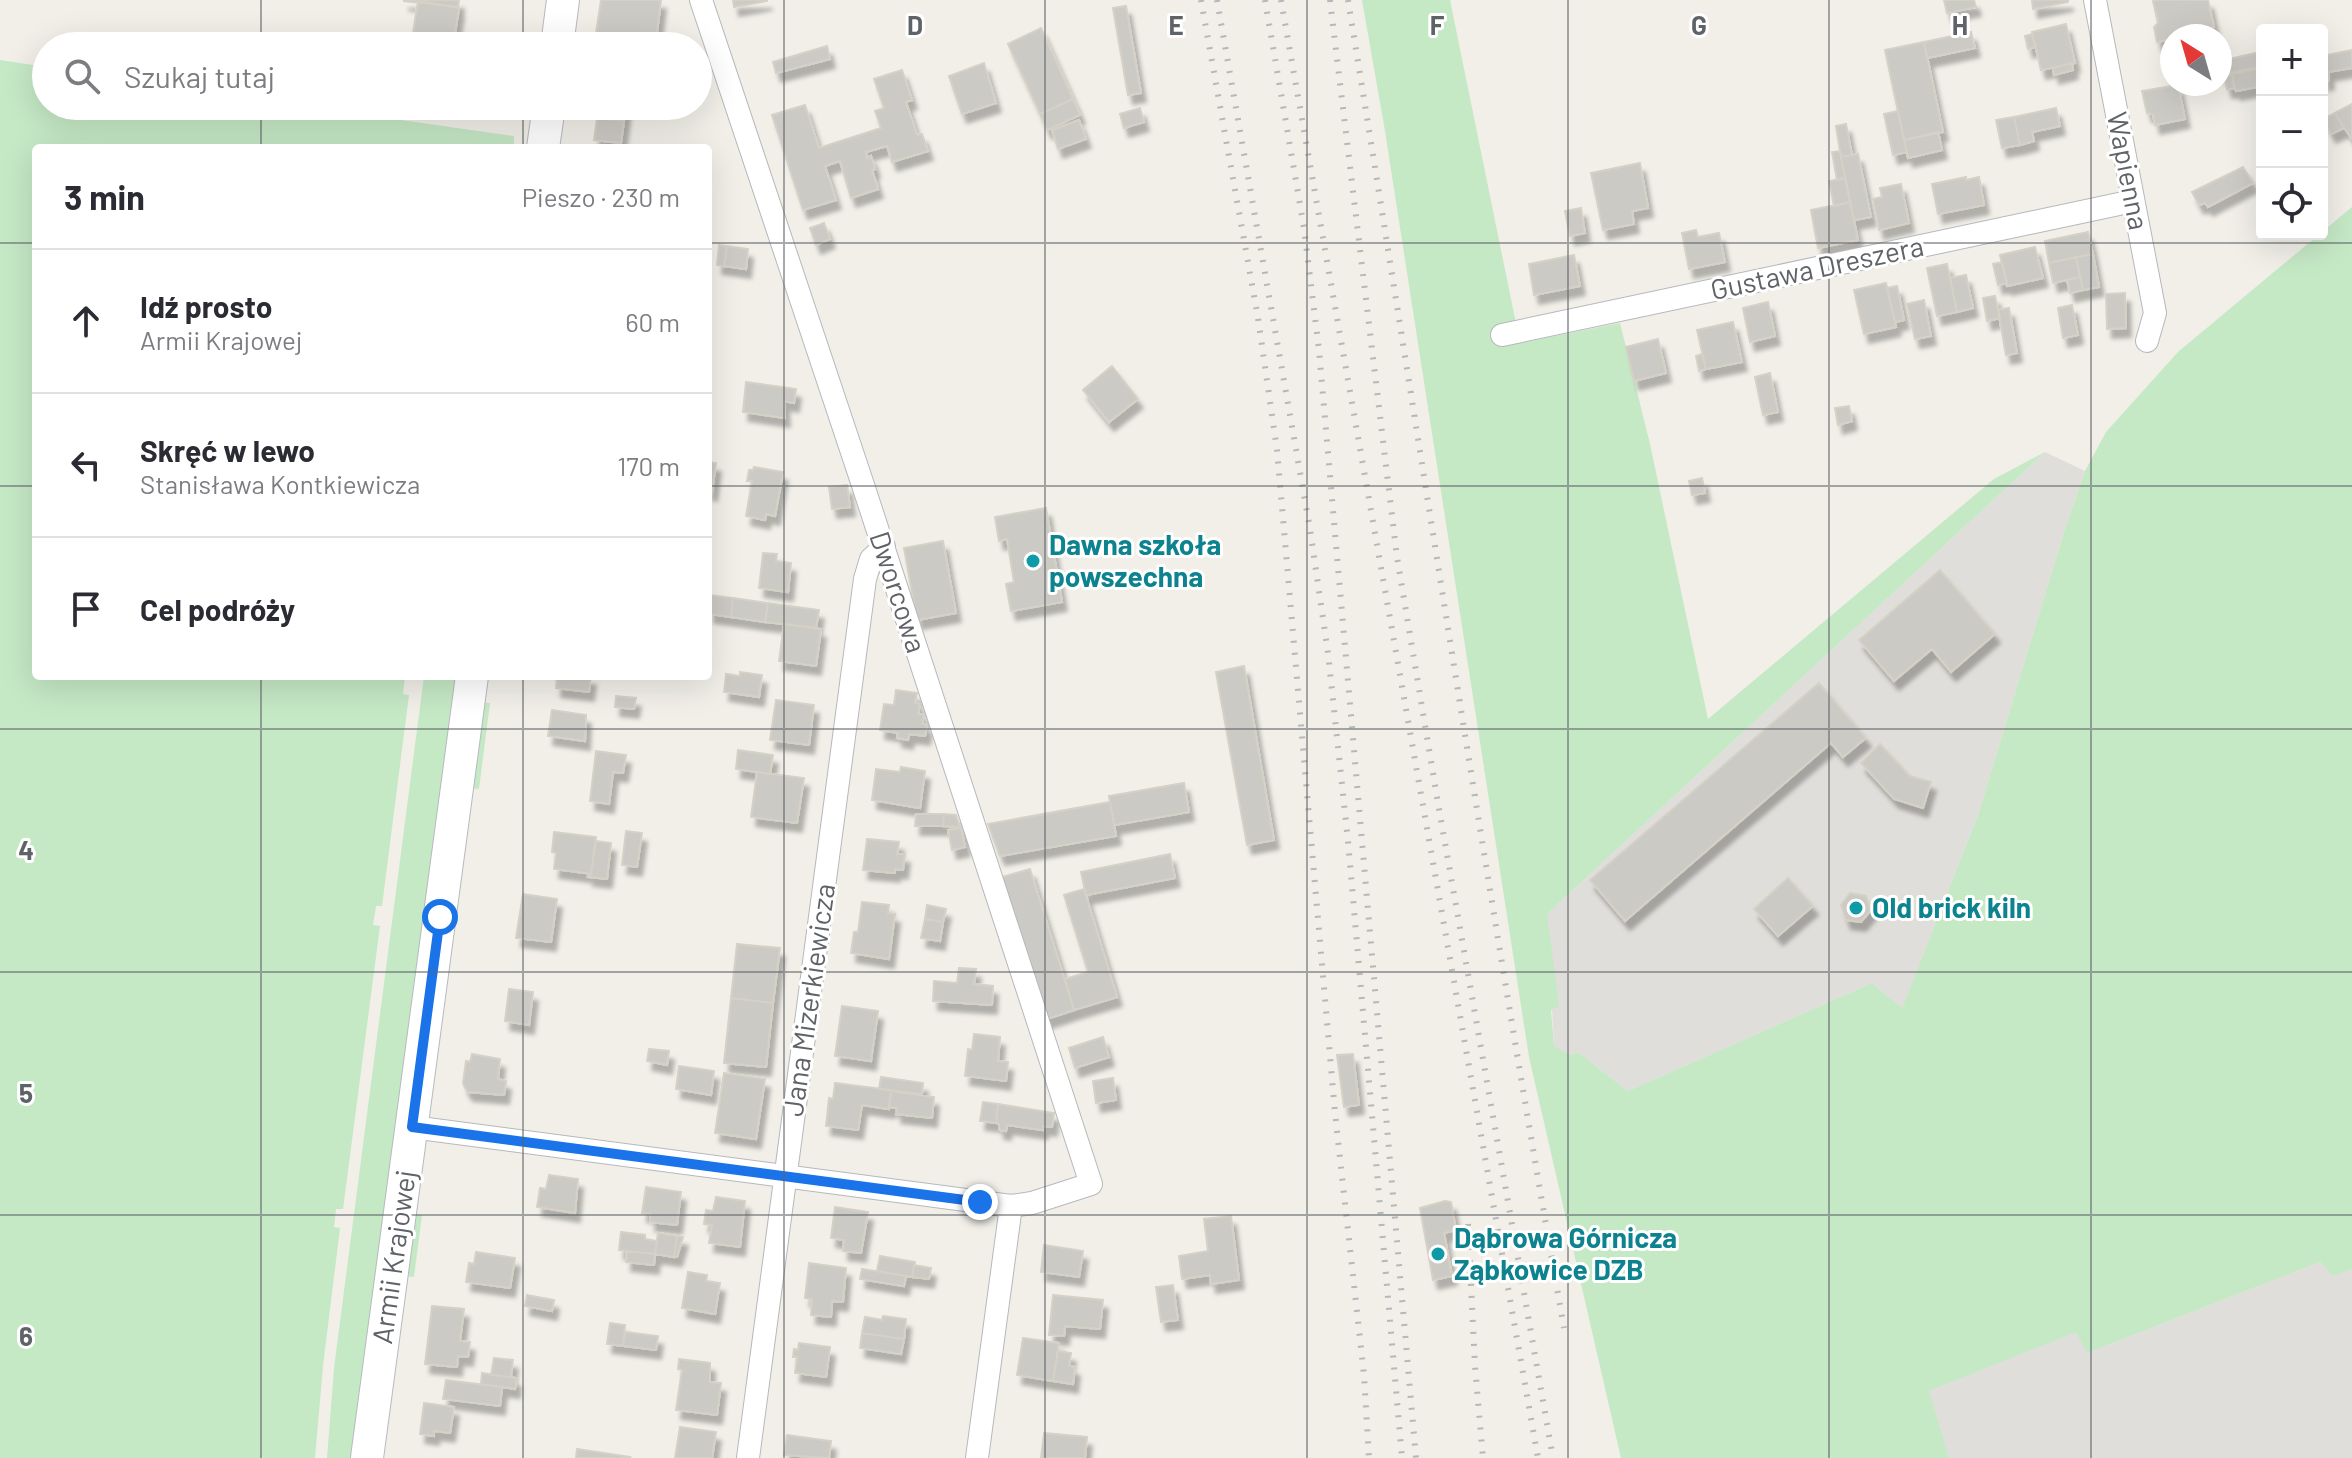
<!DOCTYPE html>
<html lang="pl">
<head>
<meta charset="utf-8">
<style>
  :root { --surface:#fff; --page:#f2f2f3; --text:#2b2b33; --muted:#7c7c81; --line:#e1e1e2 }
  body { margin:0; font-family:Barlow,sans-serif; background:var(--page); color:var(--text) }
  .controls { position:absolute; right:24px; top:24px; display:grid; overflow:hidden; border-radius:8px; box-shadow:0 8px 32px #0002 }
  .controls button { width:72px; height:72px; display:grid; place-items:center; padding:0; border:0; border-bottom:2px solid var(--line); background:var(--surface); color:var(--text); font:40px sans-serif }
  .compass { position:absolute; left:2160px; top:24px; width:72px; height:72px; border-radius:50%; background:var(--surface); box-shadow:0 8px 32px #0002; rotate:323deg }
  .stop { position:absolute; width:24px; height:24px; margin:-18px; border:6px solid #1a73e8; border-radius:50%; background:#fff }
  .stop.end { background:#1a73e8; border-color:#fff; box-shadow:0 2px 8px #0008 }
  .list { margin:0; padding:0; list-style:none }
  h2 { display:flex; justify-content:space-between; align-items:center; height:104px; margin:0; padding:0 32px; font-size:34px }
  h2 small { font-size:26px; font-weight:400; color:var(--muted) }
  .list li { display:grid; grid-template-columns:52px 1fr auto; gap:24px; align-items:center; box-sizing:border-box; height:144px; padding:0 32px; border-top:2px solid var(--line) }
  .list b { display:block; font-size:30px; white-space:nowrap }
  .list p { margin:0; font-size:26px; white-space:nowrap; color:var(--muted) }
  .list em { font-size:26px; font-style:normal; color:var(--muted) }
  .icon { flex:none; width:44px; height:44px; fill:none; stroke:currentColor; stroke-width:2; stroke-linecap:round; stroke-linejoin:round }
  .map { position:relative; flex:none; width:2352px; height:1458px; overflow:hidden }
  .search { position:absolute; background:var(--surface); box-shadow:0 8px 32px #0002; left:32px; top:32px; width:680px; height:88px; display:flex; align-items:center; gap:20px; box-sizing:border-box; padding:0 28px; border-radius:44px; color:var(--muted); font-size:30px }
  .panel { position:absolute; background:var(--surface); box-shadow:0 8px 32px #0002; left:32px; top:144px; width:680px; height:536px; border-radius:8px }
  .map>svg:first-child { display:block }
  .industrial { fill:#e0deda }
  .green { fill:#c5e8c5 }
  .building { fill:#cccac5; stroke:#d6d1c6; stroke-width:2; filter:url(#shadow) }
  .lines { fill:none; stroke-linecap:round; stroke-linejoin:round }
  .minor-casing { stroke:#b5b8bc; stroke-width:24 }
  .secondary-casing { stroke:#b6babf; stroke-width:34 }
  .minor { stroke:#fff; stroke-width:22 }
  .secondary { stroke:#fff; stroke-width:32 }
  .rail { stroke:#b6b7b8; stroke-width:6; stroke-dasharray:2 10; stroke-linecap:butt }
  .route { stroke:#1a73e8; stroke-width:10 }
  .grid { fill:none; stroke:#5f6368; stroke-width:2; stroke-opacity:0.55 }
  .culture-dot { fill:#0f9aa8; stroke:#fff; stroke-width:3 }
  .labels { text-anchor:middle; stroke-width:6; stroke-linejoin:round; paint-order:stroke }
  .street-label { font-size:28px; fill:#5f6368; stroke:#fff }
  .culture-label { font-size:28px; font-weight:bold; fill:#0d838f; stroke:#fff; text-anchor:start }
  .grid-label { font-size:26px; text-anchor:middle; font-weight:bold; fill:#5f6368; stroke:#fff; stroke-width:6; stroke-linejoin:round; paint-order:stroke }
</style>
</head>
<body>
<div class="map">
<svg width="2352" height="1458" viewBox="0 0 2352 1458">
  <defs>
    <filter id="shadow"><feDropShadow dx="5" dy="9" stdDeviation="2" flood-color="#0004"/></filter>
  </defs>
  <rect width="100%" height="100%" fill="#f1efe8"/>
  <path class="industrial" d="M2045 452 2085 471 2064 532 1978 815 1902 1008 1872 983 1628 1091 1578 1052 1571 1055 1554 1046 1547 914Z
    M2320 1262 2333 1275 2352 1269V1458H1949L1928 1391 2077 1331 2087 1353Z"/>
  <path class="green" d="M1362 0H1450L1520 343 1620 323 1650 444 1708 719 1994 479 2045 452 1547 914 1559 1006 1551 1010 1554 1046 1571 1055 1578 1052 1628 1091 1872 983 1902 1008 1978 815 2064 532 2085 471 2106 432 2178 352 2352 207V1269L2333 1276 2320 1262 2087 1353 2076 1332 1929 1391 1949 1458H1621L1529 1057 1385 131Z
    M0 60 46 67V106H302L514 136V148H36V676H405L403 694 409 695 382 906H376L373 925 380 926 343 1209H336L334 1227 340 1228 323 1366 315 1458H0Z
    M424 676H460L355 1458H327L334 1368Z
    M480 702 490 703 479 789 468 788Z
    M412 1214 422 1215 414 1277 403 1276Z"/>
  <path class="building" d="M459 0 458 7 404 1V0Z
    M601 0H661L656 40 652 39 651 45 631 42 630 46H594Z
    M733 0H767V1L734 7Z
    M1944 0H1974L1976 7 1947 13Z
    M2032 0H2068V2L2033 9Z
    M2159 0H2208L2214 27 2172 35 2171 39 2157 42 2154 27 2158 23 2153 1Z
    M418 1 459 8 453 46H411Z
    M1126 6 1141 93 1128 95 1113 8Z
    M2066 24 2075 63 2041 70 2032 32Z
    M1041 28 1073 99 1040 114 1008 44Z
    M1971 32 1975 48 1927 58 1924 42Z
    M2032 34 2035 47 2028 49 2025 36Z
    M1924 42 1943 132 1904 140 1885 50Z
    M827 46 830 59 776 73 773 62Z
    M2352 50V68L2328 72 2329 80 2324 82 2322 56Z
    M2260 52 2262 66 2221 75 2220 61Z
    M984 63 996 103 962 114 949 76Z
    M2072 63 2073 70 2054 75 2053 68Z
    M2262 68V86L2236 91 2232 74Z
    M902 70 912 100 906 102 917 135 922 134 928 151 892 162 887 146 866 152 867 158 871 156 875 169 872 170 878 189 851 198 840 161 825 166 836 200 803 210 772 115 805 105 819 148 881 128 875 111 884 108 874 79Z
    M2232 74 2234 89H2227L2224 76Z
    M2178 85 2185 119 2155 125 2153 114 2147 113 2142 91Z
    M1073 99 1080 115 1047 130 1040 114Z
    M2352 104V137L2351 138 2335 113Z
    M598 106H626L624 121 597 118Z
    M1140 108 1144 122 1124 128 1120 114Z
    M2056 108 2060 126 2032 132 2034 141 2020 145 2014 117Z
    M1898 111 1907 152 1893 155 1884 114Z
    M2335 113 2344 128 2331 134 2323 119Z
    M2014 117 2020 145 2002 148 1996 120Z
    M597 118 624 121 621 143 594 140Z
    M1079 120 1086 139 1058 149 1052 130Z
    M1846 124 1852 155 1841 157 1836 126Z
    M1938 132 1942 150 1908 158 1904 140Z
    M1840 151 1845 178 1837 180 1832 152Z
    M1858 154 1871 217 1854 220 1841 157Z
    M1640 163 1648 208 1632 211 1634 224 1603 230 1591 173Z
    M2243 167 2253 183 2208 207 2205 203 2199 205 2192 192Z
    M1966 177V180L1979 177 1984 205 1938 214 1932 184Z
    M1845 178 1850 202 1834 206 1829 181Z
    M1901 184 1909 223 1879 230 1873 199 1882 197 1880 188Z
    M1850 202 1858 240 1818 248 1811 210Z
    M1581 208 1585 233 1570 236 1565 211Z
    M824 223 830 239 816 245 810 228Z
    M1696 230 1698 237 1719 233 1725 262 1689 269 1682 233Z
    M2088 232 2093 254 2049 263 2045 241Z
    M719 245 727 246 724 266 717 265Z
    M727 246 748 249 746 269 724 266Z
    M2035 247 2043 278 2007 286 2000 255Z
    M2093 254 2099 287 2083 290 2076 257Z
    M1574 255 1580 286 1534 295 1529 264Z
    M2076 257 2080 277 2053 283 2049 263Z
    M2002 262 2007 283 1998 285 1993 264Z
    M1947 264 1957 312 1937 316 1927 268Z
    M1966 275 1973 308 1957 312 1950 278Z
    M2080 277 2083 290 2070 293 2067 280Z
    M1886 283 1896 327 1864 334 1854 290Z
    M1897 286 1904 320 1895 322 1887 288Z
    M2125 293 2126 328 2107 329 2106 294Z
    M1995 296 2000 318 1987 321 1983 298Z
    M1924 300 1931 336 1915 339 1907 304Z
    M1768 302 1775 336 1750 342 1743 308Z
    M2072 305 2078 335 2063 338 2058 308Z
    M2009 308 2017 353 2006 355 1998 310Z
    M1733 322 1742 362 1706 369 1697 330Z
    M1658 339 1666 373 1634 381 1626 347Z
    M1702 354 1706 369 1699 371 1696 356Z
    M1112 366 1138 399 1109 422 1083 390Z
    M1770 373 1778 412 1763 415 1755 377Z
    M746 382 796 389 794 403 784 401 785 418 743 412Z
    M1849 406 1852 421 1838 425 1835 408Z
    M708 462 716 463 712 492 708 491Z
    M754 467 783 472 775 516 766 514 765 520 746 516 752 481H747L749 470H753Z
    M1702 478 1705 493 1692 495 1689 481Z
    M847 485 850 507 832 509 829 487Z
    M1046 508 1062 602 1011 611 1006 584 1014 582 1007 539 999 541 995 517Z
    M943 541 956 613 917 620 904 548Z
    M763 553 777 554 776 561 791 563 788 592 759 588Z
    M1940 570 1995 634 1951 672 1932 649 1894 681 1859 640Z
    M710 595 733 598 731 617 709 614Z
    M733 598 768 603 765 622 731 617Z
    M768 603 819 610 816 628 765 622Z
    M784 624 821 629 816 666 779 661Z
    M1244 666 1274 840 1247 845 1216 672Z
    M740 672 762 675 759 697 724 692 726 674 740 676Z
    M557 676H591L589 692 556 688Z
    M1819 683 1866 738 1843 757 1831 743 1625 921 1590 880Z
    M896 690 917 693 915 703 920 704 918 714H924L922 724 927 725 925 736 909 734 908 740 897 738 898 733 880 730 884 704 894 705Z
    M616 696 636 698 634 709 615 707Z
    M776 700 814 705 809 745 770 740Z
    M552 710 586 715 585 741 548 736Z
    M1880 744 1910 776 1931 782 1923 808 1894 799 1861 763Z
    M738 750 773 755 770 774 736 769Z
    M596 751 626 755 623 773 613 772 609 804 590 801Z
    M901 767 925 771 920 808 872 800 876 769 900 772Z
    M757 772 804 778 797 823 751 817Z
    M1184 783 1189 812 1114 825 1109 796Z
    M1110 802 1116 836 1000 856 988 824Z
    M916 814H944L943 826H915Z
    M944 814 956 815 960 827 943 826Z
    M961 828 965 847 952 850 948 830Z
    M626 831 642 833 637 867 622 865Z
    M554 832 596 837 591 874 554 869 556 853 552 852Z
    M867 839 899 842 897 854H905L903 870 895 869V873L863 870Z
    M596 841 611 843 607 879 588 877 591 874Z
    M1170 854 1175 878 1086 895 1081 872Z
    M1030 869 1074 1010 1044 1020 999 878Z
    M1788 878 1813 906 1778 936 1754 909Z
    M1084 889 1117 997 1074 1010 1065 979 1088 972 1064 895Z
    M1850 893 1866 896 1871 910 1861 922 1846 920 1841 905Z
    M523 894 557 899 551 942 516 938Z
    M862 902 889 905 888 913 895 914 889 959 851 953 854 932H858Z
    M927 905 946 909 943 922 925 919Z
    M925 919 943 922 940 941 921 938Z
    M737 944 780 948 773 1003 731 998Z
    M959 968 976 969 974 984 993 986 992 1005 933 1001 934 981 957 983Z
    M509 989 533 992 529 1025 505 1021Z
    M731 998 773 1003 766 1067 724 1063Z
    M842 1006 878 1011 871 1061 835 1056Z
    M974 1034 1000 1037 998 1061 1008 1062 1006 1081 965 1076 968 1049 972 1050Z
    M1103 1037 1109 1057 1075 1068 1069 1048Z
    M649 1049 669 1051 667 1065 647 1061Z
    M472 1054 500 1059 498 1079 506 1081 504 1095 468 1092 465 1088 463 1083 466 1061 470 1062Z
    M1353 1054 1359 1105 1344 1107 1337 1055Z
    M679 1066 714 1071 711 1095 676 1089Z
    M724 1073 765 1079 756 1139 715 1133Z
    M881 1077 923 1083 922 1094 879 1089Z
    M1113 1078 1116 1100 1096 1103 1093 1081Z
    M835 1083 891 1090 889 1109 862 1105 858 1130 826 1126 829 1098 833 1099Z
    M891 1091 934 1097 932 1118 896 1114 897 1108 889 1107Z
    M983 1102 998 1104 996 1123 980 1121Z
    M998 1104 1054 1113 1052 1127 1043 1126V1130L1007 1125 1006 1131 999 1130V1124L996 1123Z
    M549 1175 578 1179 575 1213 537 1207 540 1188 546 1189Z
    M646 1187 681 1192 677 1225 650 1222 651 1214 642 1213Z
    M716 1197 745 1201 740 1247 709 1243 712 1225 704 1224 706 1210 713 1211Z
    M1445 1201 1451 1202 1456 1230 1444 1233 1452 1276 1433 1280 1420 1208Z
    M835 1207 868 1212 861 1253 843 1251 844 1240 831 1238Z
    M1231 1216 1239 1280 1211 1284 1210 1275 1182 1279 1179 1256 1208 1251 1204 1219Z
    M621 1232 645 1235V1239L657 1241 655 1254 619 1250Z
    M658 1233 677 1236 674 1257 655 1254Z
    M677 1236 683 1237 677 1257H674Z
    M1044 1245 1083 1251 1079 1277 1041 1272Z
    M627 1251 655 1254 654 1265 626 1262Z
    M476 1252 515 1258 510 1288 466 1282 469 1263 474 1264Z
    M880 1256 915 1262 912 1277 877 1271Z
    M809 1263 846 1268 843 1302 832 1301 831 1317 811 1315 812 1299 805 1298Z
    M914 1265 931 1268 929 1279 912 1277Z
    M862 1269 906 1276 904 1286 860 1279Z
    M688 1272 707 1275 706 1281 720 1283 715 1314 682 1308Z
    M1173 1285 1178 1320 1161 1322 1156 1287Z
    M527 1295 554 1300 552 1311 525 1306Z
    M1053 1295 1103 1300 1100 1329 1065 1326 1064 1336 1049 1335Z
    M432 1306 464 1309 460 1341 470 1342 468 1357 458 1356 457 1367 425 1364Z
    M883 1316 906 1319 904 1339 862 1333 865 1317 882 1320Z
    M610 1323 625 1325 623 1346 607 1344Z
    M625 1332 658 1336 656 1350 623 1346Z
    M862 1333 904 1339 901 1354 860 1348Z
    M1023 1338 1059 1343 1053 1381 1017 1375Z
    M799 1343 830 1347 826 1377 795 1373 797 1357H793L794 1349 798 1350Z
    M1058 1351 1071 1353 1069 1366 1075 1367 1073 1384 1053 1381Z
    M494 1358 513 1360 511 1377 491 1375Z
    M679 1359 710 1363V1382L721 1383 717 1415 676 1410 682 1370 678 1369Z
    M482 1373 516 1378 515 1389 481 1384Z
    M446 1380 502 1387 500 1406 443 1399Z
    M424 1403 454 1407 450 1433 434 1431V1436L420 1434Z
    M680 1427 716 1432 712 1458H675Z
    M1044 1433 1087 1437 1085 1458H1041Z
    M787 1435 831 1441 829 1458 784 1455Z
    M577 1449 630 1457 629 1458H576Z"/>
  <g class="lines">
    <g class="minor-casing">
      <path id="minor" d="M2095 0 2155 313 2147 341
        M1502 335 2133 201
        M412 1127 1011 1206 1032 1203 1091 1184 863 485 701 0
        M748 1458 865 579 871 559 884 547
        M977 1458 1011 1206"/>
    </g>
    <g class="secondary-casing">
      <path id="secondary" d="M557 46 563 0
        M543 148 549 106
        M367 1458 472 676"/>
    </g>
    <use href="#minor" class="minor"/>
    <use href="#secondary" class="secondary"/>
    <path class="rail" d="M1201 0 1258 318 1277 450 1335 1113 1364 1375 1369 1458
      M1217 0 1310 529 1328 653 1348 841 1402 1458
      M1265 0 1304 228 1319 350 1416 1458
      M1281 0 1538 1458
      M1330 0 1397 557 1438 803 1553 1458
      M1348 0C1420 443 1486 886 1564 1328
      M1468 1224 1475 1366 1483 1458"/>
  </g>
  <g class="lines">
    <path class="route" d="M440 917 412 1127 980 1202"/>
  </g>
  <path class="grid" d="M261 0V46M523 0V46M784 0V1458M1045 0V1458M1307 0V1458M1568 0V1458M1829 0V1458M2091 0V1458M261 106V148M523 106V148M0 243H36M708 243H2352M0 486H36M708 486H2352M261 676V1458M523 676V1458M0 729H2352M0 972H2352M0 1215H2352"/>
  <g class="culture-dot">
    <circle cx="1033" cy="561" r="8"/>
    <circle cx="1856" cy="908" r="8"/>
    <circle cx="1438" cy="1254" r="8"/>
  </g>
  <g class="labels">
    <g class="street-label">
      <text transform="translate(2128 171) rotate(79)" y="10">Wapienna</text>
      <text transform="translate(1817 268) rotate(-12)" y="10">Gustawa Dreszera</text>
      <text transform="translate(898 592) rotate(72)" y="10">Dworcowa</text>
      <text transform="translate(809 1000) rotate(-82)" y="10">Jana Mizerkiewicza</text>
      <text transform="translate(394 1257) rotate(-82)" y="10">Armii Krajowej</text>
    </g>
    <g class="culture-label">
      <text x="1049" y="555">Dawna szkoła<tspan x="1049" dy="32">powszechna</tspan></text>
      <text x="1872" y="918">Old brick kiln</text>
      <text x="1454" y="1248">Dąbrowa Górnicza<tspan x="1454" dy="32">Ząbkowice DZB</tspan></text>
    </g>
  </g>
  <g class="grid-label">
    <text x="915" y="35">D</text>
    <text x="1176" y="35">E</text>
    <text x="1437" y="35">F</text>
    <text x="1699" y="35">G</text>
    <text x="1960" y="35">H</text>
    <text x="26" y="860">4</text>
    <text x="26" y="1103">5</text>
    <text x="26" y="1346">6</text>
  </g>
</svg>
<div class="controls">
<button>+</button>
<button>−</button>
<button><svg class="icon" aria-label="locate" viewBox="0 0 24 24"><circle cx="12" cy="12" r="6"/><path d="M12 2v4M12 18v4M2 12h4M18 12h4"/></svg></button>
</div>
<svg class="compass" viewBox="-18 -18 36 36"><path d="M0-13l5 13h-10z" fill="#e53935"/><path d="M0 13l5-13h-10z" fill="#7c7c81"/></svg>
<div class="stop" style="left:440px;top:917px"></div>
<div class="stop end" style="left:980px;top:1202px"></div>
<div class="search"><svg class="icon" aria-label="search" viewBox="0 0 24 24"><circle cx="10" cy="10" r="6"/><path d="M15 15l6 6"/></svg>Szukaj tutaj</div>
<section class="panel">
<h2>3 min<small>Pieszo · 230 m</small></h2>
<ul class="list">
<li><svg class="icon" aria-label="ahead" viewBox="0 0 24 24"><path d="M12 20V5M6 11l6-6 6 6"/></svg><div><b>Idź prosto</b><p>Armii Krajowej</p></div><em>60 m</em></li>
<li><svg class="icon" aria-label="left" viewBox="0 0 24 24"><path d="M17 20v-9H6M10 6l-5 5 5 5"/></svg><div><b>Skręć w lewo</b><p>Stanisława Kontkiewicza</p></div><em>170 m</em></li>
<li><svg class="icon" aria-label="arrive" viewBox="0 0 24 24"><path d="M6 21V4h12l-3 4 3 4H6"/></svg><div><b>Cel podróży</b></div></li>
</ul>
</section>
</div>
</body>
</html>
